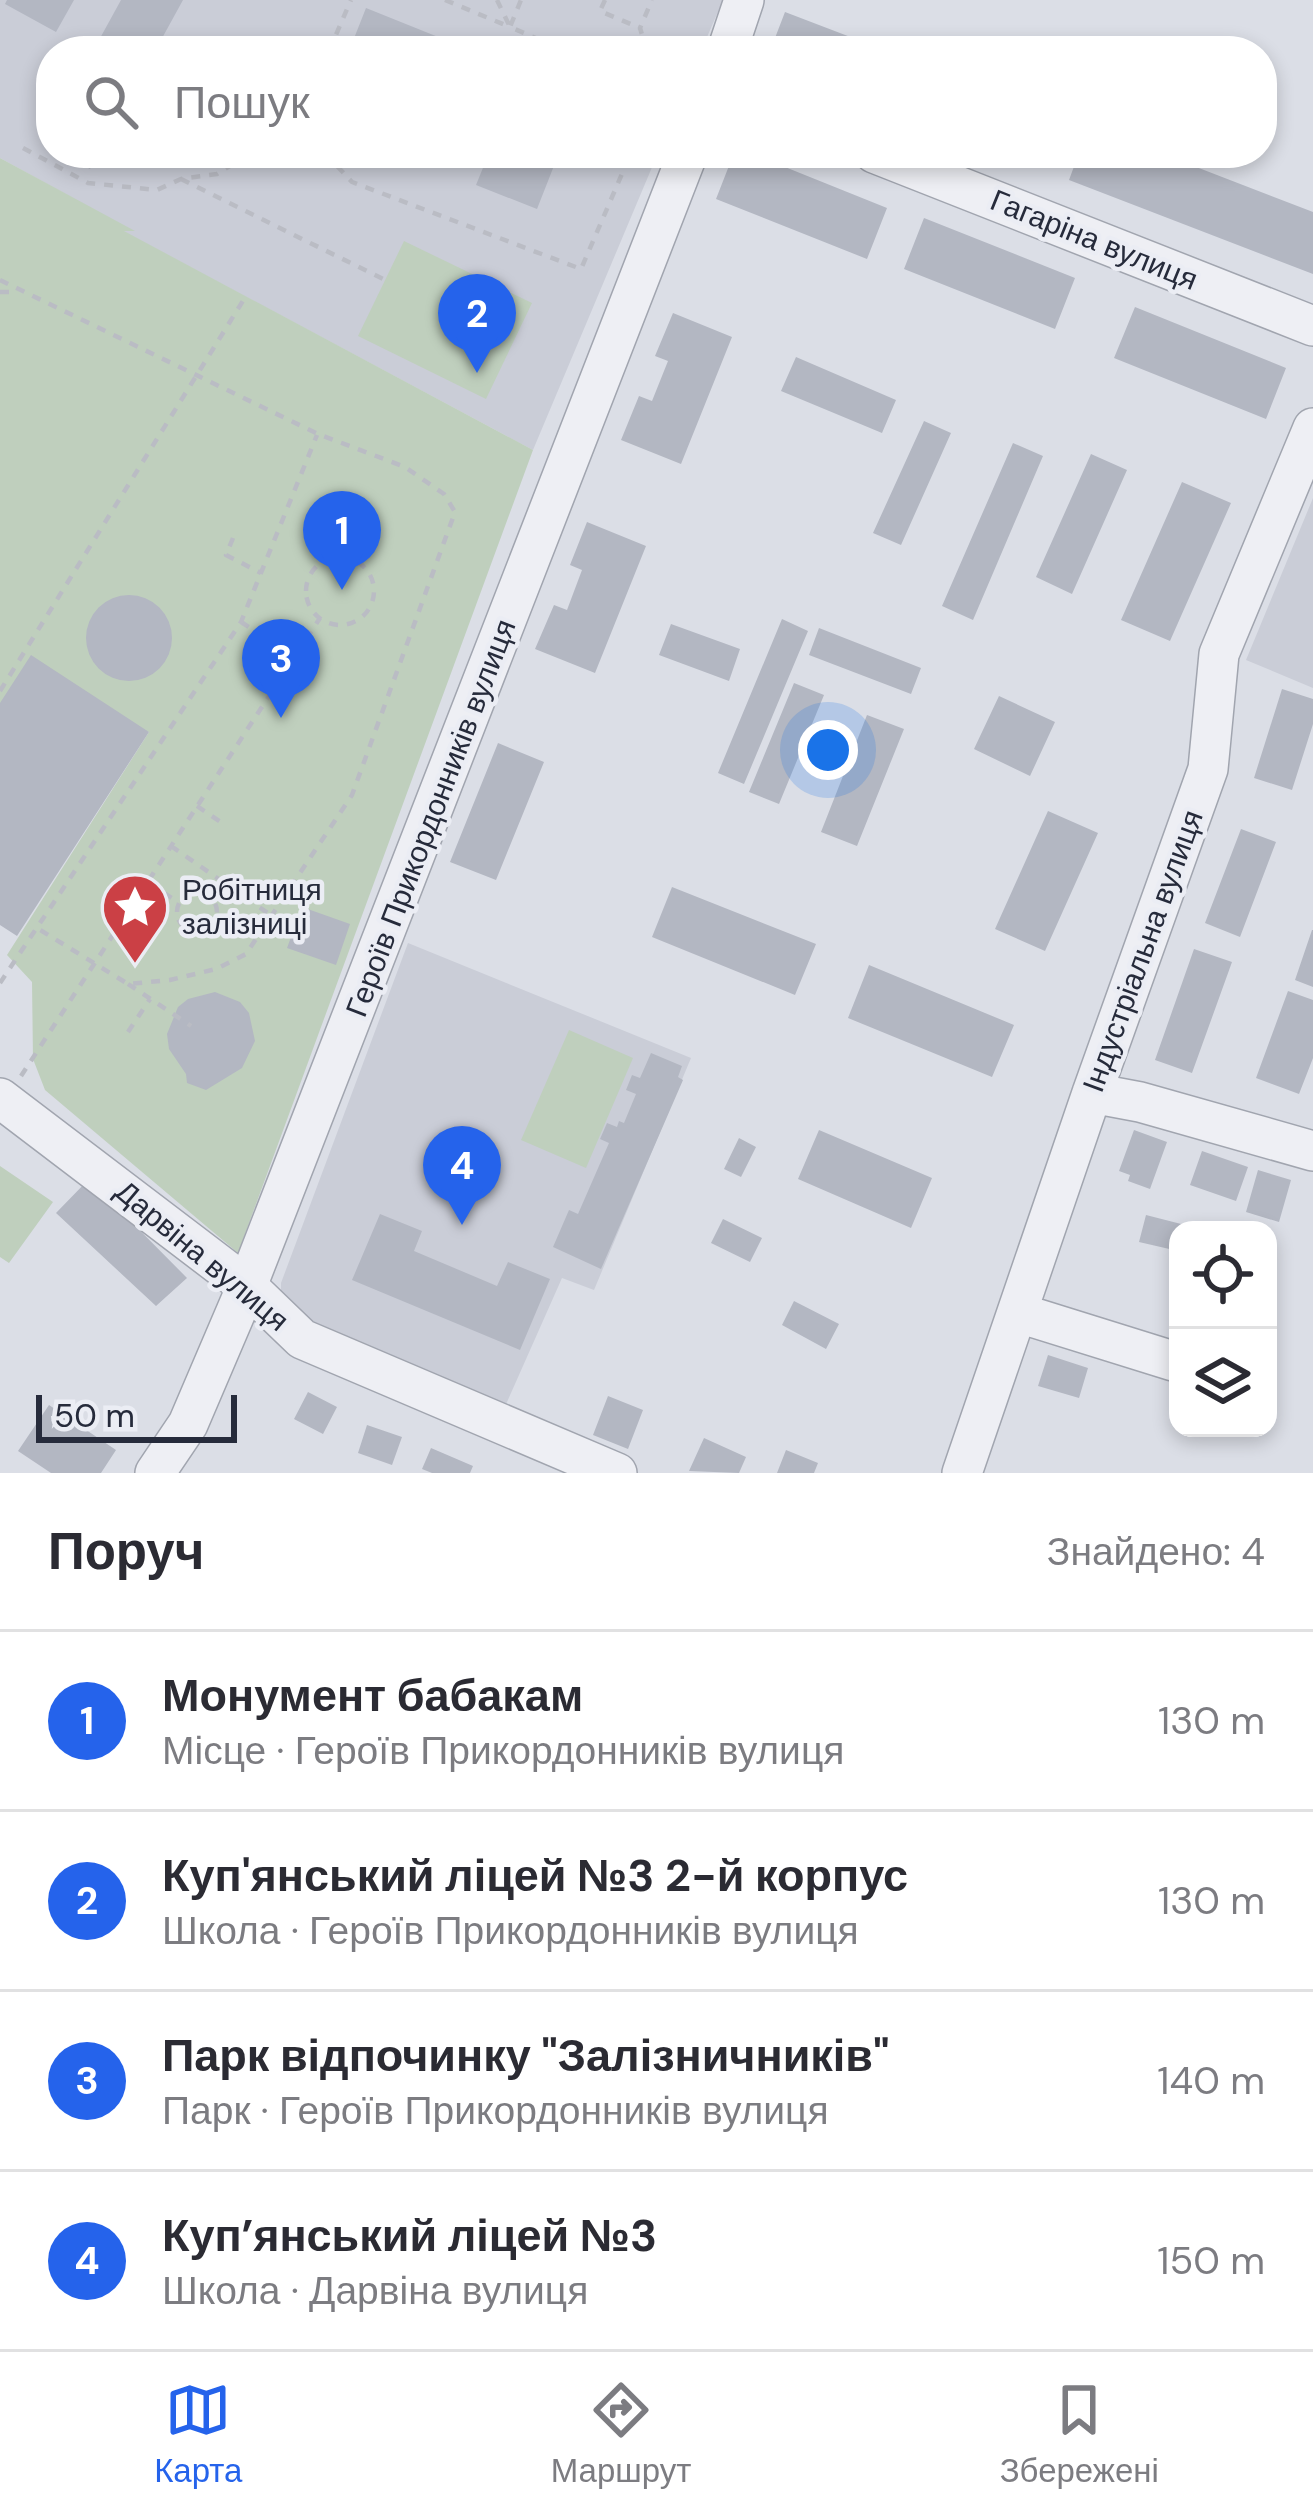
<!DOCTYPE html>
<html lang="uk">
<head>
<meta charset="utf-8">
<style>
  :root { --surface:#fff; --page:#f7f7f7; --text:#2b2b33; --muted:#7c7c81; --line:#e1e1e2; --accent:#2563eb }
  body { margin:0; font-family:"DM Sans",sans-serif; background:var(--page); color:var(--text) }
  .controls { position:absolute; right:36px; bottom:36px; display:grid; overflow:hidden; border-radius:24px; box-shadow:0 6px 18px #0003 }
  .controls button { width:108px; height:108px; display:grid; place-items:center; padding:0; border:0; border-bottom:3px solid var(--line); background:var(--surface); color:var(--text); font:60px sans-serif }
  .scale { position:absolute; left:36px; bottom:30px; width:201px; box-sizing:border-box; padding-left:12px; border:6px solid #262b3b; border-top:0; font-size:33px; line-height:42px; white-space:nowrap; color:#262b3b; -webkit-text-stroke:9px #ebedf4; paint-order:stroke }
  .you { position:absolute; left:828px; top:750px; width:42px; height:42px; margin:-30px; border:9px solid #fff; border-radius:50%; background:#1a73e8; box-shadow:0 0 0 18px #1a73e833 }
  .badge { display:grid; place-items:center; width:78px; height:78px; border-radius:50%; background:var(--accent); color:#fff; font-size:39px; font-weight:700 }
  .pin { position:absolute; translate:-50% -99px; filter:drop-shadow(0 3px 6px #0008) }
  .pin::after { content:''; position:absolute; top:63px; width:42px; height:36px; background:inherit; clip-path:polygon(0 0,100% 0,50% 100%) }
  .list { margin:0; padding:0; list-style:none }
  h2 { display:flex; justify-content:space-between; align-items:center; height:156px; margin:0; padding:0 48px; font-size:51px }
  h2 small { font-size:39px; font-weight:400; color:var(--muted) }
  .list li { display:grid; grid-template-columns:78px 1fr auto; gap:36px; align-items:center; box-sizing:border-box; height:180px; padding:0 48px; border-top:3px solid var(--line) }
  .list b { display:block; font-size:45px; white-space:nowrap }
  .list p { margin:0; font-size:39px; white-space:nowrap; color:var(--muted) }
  .list em { font-size:39px; font-style:normal; color:var(--muted) }
  .icon { flex:none; width:66px; height:66px; fill:none; stroke:currentColor; stroke-width:2; stroke-linecap:round; stroke-linejoin:round }
  .map { position:relative; flex:none; width:1313px; height:1473px; overflow:hidden }
  .search { position:absolute; background:var(--surface); box-shadow:0 6px 18px #0003; left:36px; right:36px; top:36px; height:132px; display:flex; align-items:center; gap:30px; box-sizing:border-box; padding:0 42px; border-radius:48px; color:var(--muted); font-size:45px }
  .sheet { height:876px; background:var(--surface) }
  nav { display:flex; justify-content:space-around; align-items:center; box-sizing:border-box; height:168px; border-top:3px solid var(--line); background:var(--surface); font-size:33px; color:var(--muted) }
  nav a { display:grid; justify-items:center; gap:6px }
  nav .on { color:var(--accent) }
  .map>svg:first-child { display:block }
  .built { fill:#cacdd7 }
  .green { fill:#bfcfbd }
  .building { fill:#b3b7c2 }
  .lines { fill:none; stroke-linecap:round; stroke-linejoin:round }
  .minor-casing { stroke:#a1a5af; stroke-width:42 }
  .path { stroke:#babcc4; stroke-width:4.5; stroke-dasharray:9 9; stroke-linecap:butt }
  .minor { stroke:#eeeff4; stroke-width:39 }
  .labels { text-anchor:middle; stroke-width:9; stroke-linejoin:round; paint-order:stroke }
  .street-label { font-size:30px; fill:#262b3b; stroke:#ebedf4 }
  .poi-label { font-size:30px; fill:#262b3b; stroke:#ebedf4; text-anchor:start }
</style>
</head>
<body>
<div class="map">
<svg width="1313" height="1473" viewBox="0 0 1313 1473">
  <rect width="100%" height="100%" fill="#dbdee6"/>
  <path class="built" d="M0 0H723L701 51H51V153H658L533 450 119 229 131 230 0 158Z
    M1313 498V688L1246 660Z
    M408 943 691 1058 594 1290 562 1278 503 1411 295 1318 281 1292V1283Z"/>
  <path class="green" d="M0 158 135 231H124L533 450 238 1253 45 1090 33 1059 32 982 7 955 149 732 0 703Z
    M404 241 532 303 486 399 358 336Z
    M569 1030 633 1058 586 1168 521 1140Z
    M0 1166 53 1202 9 1263 0 1257Z"/>
  <path class="building" d="M7 0H74L56 32 5 4Z
    M121 0H183L155 51H93Z
    M366 8 473 51H349Z
    M785 12 887 51H770Z
    M60 153H99L90 169Z
    M489 153H559L537 209 476 185Z
    M734 153H750L887 208 867 259 716 199Z
    M1079 153H1160L1313 212V274L1069 180Z
    M924 218 1075 278 1055 329 904 269Z
    M1135 307 1286 368 1266 419 1114 358Z
    M673 313 732 337 681 464 621 440 639 396 652 401 668 361 655 356Z
    M796 357 896 400 882 433 781 391Z
    M924 421 951 433 901 545 873 533Z
    M1013 443 1043 456 973 620 942 606Z
    M1091 454 1127 470 1072 594 1036 577Z
    M1182 482 1231 503 1170 641 1121 620Z
    M587 522 646 546 595 673 535 649 554 605 567 610 582 570 570 565Z
    M86 638a43 43 0 1 1 86 0a43 43 0 1 1-86 0Z
    M782 619 808 631 744 784 718 773Z
    M671 624 740 649 729 681 659 655Z
    M819 628 921 668 911 694 809 655Z
    M31 655 149 732 17 936 0 925V703Z
    M794 683 824 695 779 804 749 792Z
    M1282 689 1313 699V724L1292 790 1254 778Z
    M999 696 1055 722 1030 776 974 749Z
    M867 715 904 729 857 846 821 832Z
    M498 743 544 762 496 880 450 862Z
    M1048 811 1098 833 1045 951 995 929Z
    M1241 829 1276 842 1240 937 1205 923Z
    M672 887 816 944 795 995 652 937Z
    M302 907 350 924 336 965 287 948Z
    M1312 930H1313V987L1295 980Z
    M1194 949 1232 962 1192 1073 1155 1060Z
    M869 965 1014 1025 992 1077 848 1018Z
    M1288 991 1313 1000V1058L1299 1094 1256 1078Z
    M215 992 240 1002 249 1013 255 1041 242 1068 206 1090 187 1083 186 1074 169 1049 167 1034 178 1007 188 999Z
    M651 1053 682 1066 678 1077 683 1080 601 1269 553 1247 569 1210 578 1214 609 1143 600 1139 607 1123 617 1127 619 1121 624 1123 636 1094 626 1090 632 1075 640 1078Z
    M819 1130 932 1178 911 1228 798 1179Z
    M1134 1130 1167 1142 1150 1189 1128 1181 1130 1175 1119 1171Z
    M739 1138 756 1147 741 1177 724 1169Z
    M1202 1151 1248 1167 1236 1201 1190 1185Z
    M1258 1170 1291 1180 1279 1222 1246 1212Z
    M89 1179 187 1278 156 1306 56 1213Z
    M380 1214 422 1231 414 1251 497 1286 508 1262 550 1279 520 1350 352 1280Z
    M1146 1215 1189 1226 1188 1230H1178V1251L1139 1242Z
    M723 1219 762 1238 750 1262 711 1243Z
    M794 1301 839 1324 826 1349 782 1325Z
    M1048 1355 1088 1368 1079 1398 1038 1386Z
    M308 1392 337 1407 323 1434 294 1419Z
    M608 1396 643 1410 628 1449 593 1435Z
    M49 1405 116 1450 101 1473H51L18 1451Z
    M367 1425 402 1437 392 1465 358 1453Z
    M704 1438 746 1457 739 1473 689 1471Z
    M431 1448 473 1466 470 1473H432L422 1469Z
    M786 1450 818 1463 814 1473H777Z"/>
  <g class="lines">
    <g class="minor-casing">
      <path id="minor" d="M727 51 744 0
        M874 153 1313 326
        M1092 1093 1140 1102 1313 1151
        M0 1098 247 1286 302 1339 617 1473
        M1019 1313 1173 1361
        M155 1473 188 1424 247 1286 688 153
        M962 1473 1092 1093 1208 769 1219 654 1313 428"/>
    </g>
    <path class="path" d="M445 0 510 27 521 0
      M497 0 510 27 566 51
      M605 0 600 11 640 28
      M329 51 351 0
      M647 51 640 28 652 0
      M23 148 88 183 157 190 181 179 217 174 251 153
      M325 153 352 182 581 269 631 153
      M181 179 385 280
      M0 280 318 434 405 467 444 494 455 512 352 795 246 954 216 969 170 980 128 984 37 928
      M0 292H18
      M233 538 226 555 261 573
      M306 591a34 34 0 1 1 68 0a34 34 0 1 1-68 0Z
      M241 622 295 656
      M0 691 246 296
      M197 806 225 825
      M171 846 272 916 295 926
      M149 883 179 903
      M177 912a20 20 0 1 1 40 0a20 20 0 1 1-40 0Z
      M0 983 241 622 317 435
      M128 984 191 1026
      M128 1032 150 999
      M21 1076 320 618"/>
    <use href="#minor" class="minor"/>
  </g>
  <defs>
    <g id="sight-pin" transform="scale(3.45)"><path d="M0 17L-7.5 6A9.5 9.5 0 1 1 7.5 6Z" fill="#cb4045" stroke="#ebedf4"/><path d="M0-6L1.8-2.2L6-1.7L2.9 1.2L3.7 5.4L0 3.3L-3.7 5.4L-2.9 1.2L-6-1.7L-1.8-2.2Z" fill="#fff"/></g>
  </defs>
  <g fill-rule="evenodd">
    <use href="#sight-pin" x="135" y="907"/>
  </g>
  <g class="labels">
    <g class="street-label">
      <text transform="translate(1094 240) rotate(22)" y="10">Гагаріна вулиця</text>
      <text transform="translate(431 818) rotate(-69)" y="10">Героїв Прикордонників вулиця</text>
      <text transform="translate(1143 951) rotate(-70)" y="10">Індустріальна вулиця</text>
      <text transform="translate(202 1256) rotate(40)" y="10">Дарвіна вулиця</text>
    </g>
    <g class="poi-label">
      <text x="182" y="900">Робітниця<tspan x="182" dy="34">залізниці</tspan></text>
    </g>
  </g>
</svg>
<div class="controls">
<button><svg class="icon" aria-label="locate" viewBox="0 0 24 24"><circle cx="12" cy="12" r="6"/><path d="M12 2v4M12 18v4M2 12h4M18 12h4"/></svg></button>
<button><svg class="icon" aria-label="layers" viewBox="0 0 24 24"><path d="M12 4l9 5-9 5-9-5zM3 14l9 5 9-5"/></svg></button>
</div>
<div class="scale">50 m</div>
<div class="you"></div>
<div class="pin badge" style="left:342px;top:590px">1</div>
<div class="pin badge" style="left:477px;top:373px">2</div>
<div class="pin badge" style="left:281px;top:718px">3</div>
<div class="pin badge" style="left:462px;top:1225px">4</div>
<div class="search"><svg class="icon" aria-label="search" viewBox="0 0 24 24"><circle cx="10" cy="10" r="6"/><path d="M15 15l6 6"/></svg>Пошук</div>
</div>
<section class="sheet">
<h2>Поруч<small>Знайдено: 4</small></h2>
<ul class="list">
<li><span class="badge">1</span><div><b>Монумент бабакам</b><p>Місце · Героїв Прикордонників вулиця</p></div><em>130 m</em></li>
<li><span class="badge">2</span><div><b>Куп'янський ліцей №3 2-й корпус</b><p>Школа · Героїв Прикордонників вулиця</p></div><em>130 m</em></li>
<li><span class="badge">3</span><div><b>Парк відпочинку &quot;Залізничників&quot;</b><p>Парк · Героїв Прикордонників вулиця</p></div><em>140 m</em></li>
<li><span class="badge">4</span><div><b>Куп’янський ліцей №3</b><p>Школа · Дарвіна вулиця</p></div><em>150 m</em></li>
</ul>
</section>
<nav>
<a class="on"><svg class="icon" aria-label="map" viewBox="0 0 24 24"><path d="M3 6l6-2 6 2 6-2v14l-6 2-6-2-6 2zM9 4v14M15 6v14"/></svg>Карта</a>
<a><svg class="icon" aria-label="directions" viewBox="0 0 24 24"><path d="M12 3l9 9-9 9-9-9zM9 14v-3h6M13 9l2 2-2 2"/></svg>Маршрут</a>
<a><svg class="icon" aria-label="saved" viewBox="0 0 24 24"><path d="M7 4h10v16l-5-4-5 4z"/></svg>Збережені</a>
</nav>
</body>
</html>
